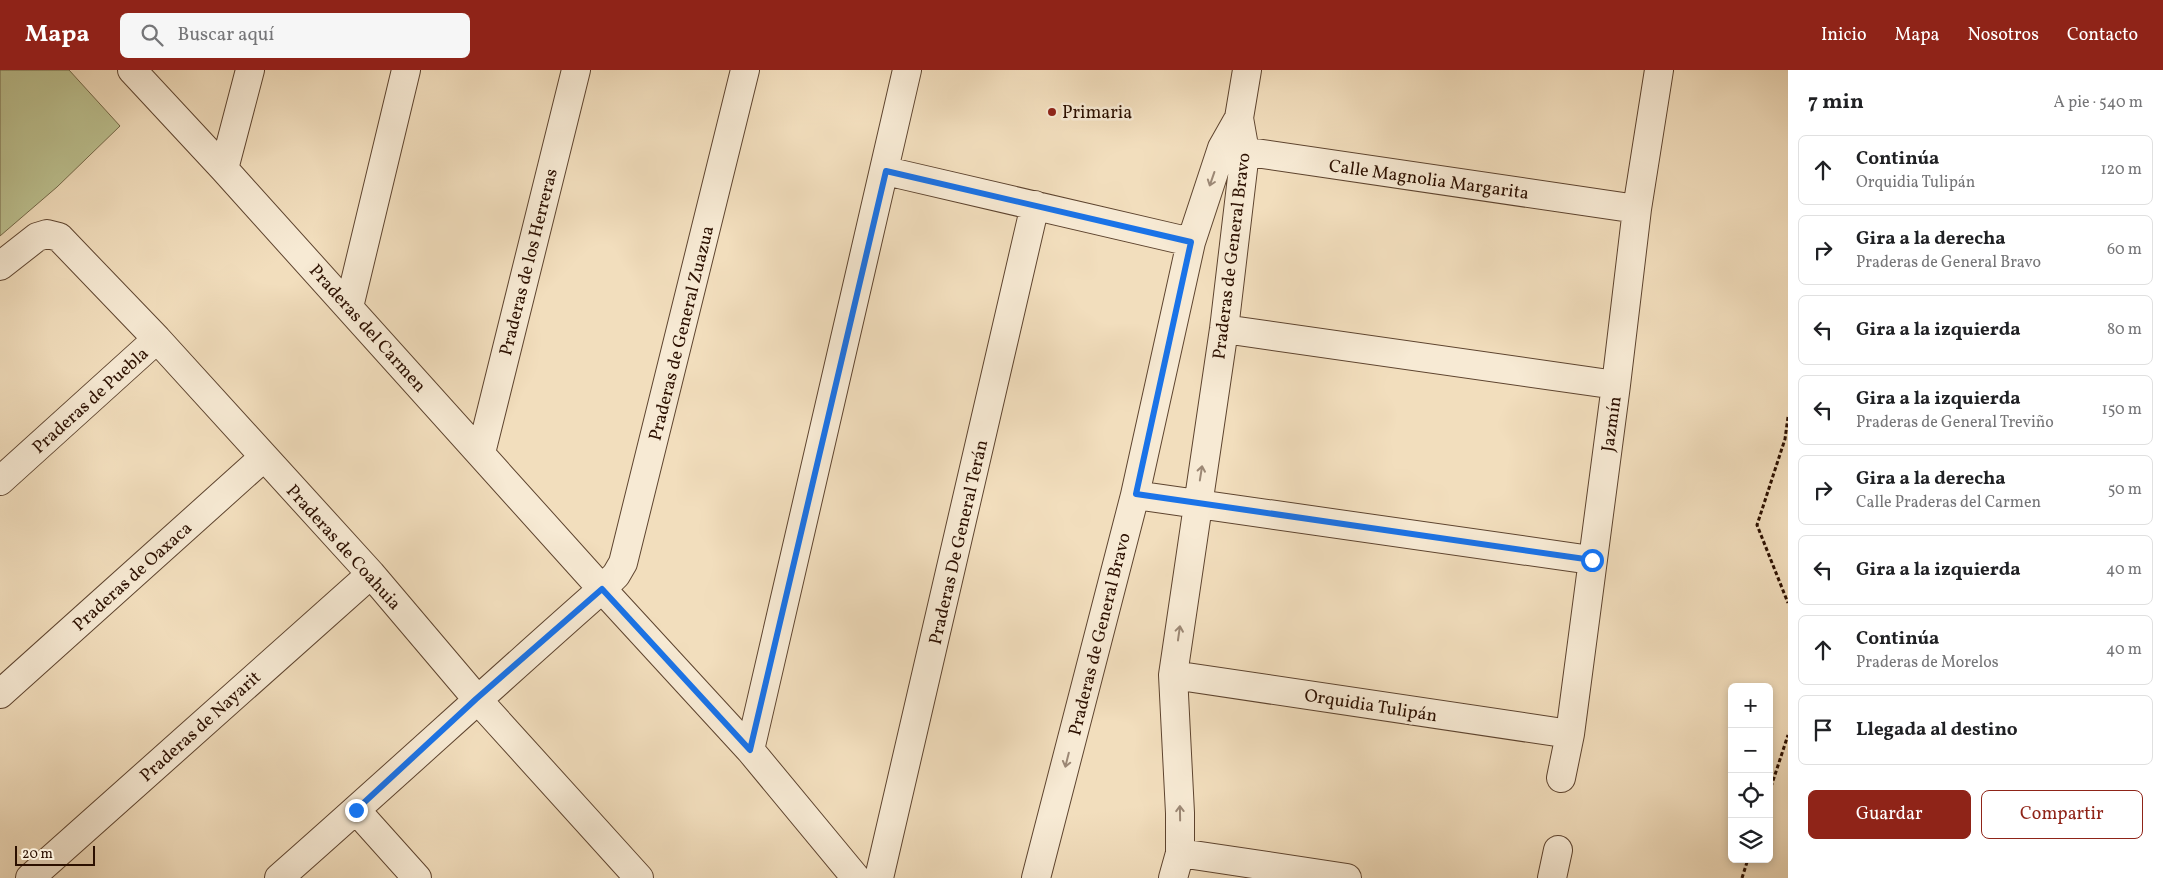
<!DOCTYPE html>
<html lang="es">
<head>
<meta charset="utf-8">
<style>
  :root { --surface:#fff; --page:#f6f6f6; --text:#202124; --muted:#757577; --line:#e0e0e0; --accent:#8f2418 }
  body { margin:0; font-family:Vollkorn,serif; background:var(--page); color:var(--text) }
  .controls { position:absolute; right:15px; bottom:15px; display:grid; overflow:hidden; border-radius:8px; box-shadow:0 2px 8px #0003 }
  .controls button { width:45px; height:45px; display:grid; place-items:center; padding:0; border:0; border-bottom:1px solid var(--line); background:var(--surface); color:var(--text); font:25px sans-serif }
  .scale { position:absolute; left:15px; bottom:12px; width:80px; box-sizing:border-box; padding-left:5px; border:2px solid #2c1000; border-top:0; font-size:14px; line-height:18px; white-space:nowrap; color:#2c1000; -webkit-text-stroke:4px #f7ead4; paint-order:stroke }
  .stop { position:absolute; width:15px; height:15px; margin:-11px; border:4px solid #1a73e8; border-radius:50%; background:#fff }
  .stop.end { background:#1a73e8; border-color:#fff; box-shadow:0 1px 5px #0008 }
  .list { margin:0; padding:0; list-style:none }
  h2 { display:flex; justify-content:space-between; align-items:center; height:65px; margin:0; padding:0 20px; font-size:21px }
  h2 small { font-size:16px; font-weight:400; color:var(--muted) }
  .list li { display:grid; grid-template-columns:32px 1fr auto; gap:15px; align-items:center; box-sizing:border-box; height:70px; margin:0 10px 10px; padding:0 10px; border:1px solid var(--line); border-radius:8px }
  .list b { display:block; font-size:19px; white-space:nowrap }
  .list p { margin:0; font-size:16px; white-space:nowrap; color:var(--muted) }
  .list em { font-size:16px; font-style:normal; color:var(--muted) }
  .actions { display:flex; gap:10px; padding:15px 20px }
  .actions a { flex:1; padding:11px 0; border:1px solid var(--accent); border-radius:8px; text-align:center; font-size:18px; color:var(--accent) }
  .actions .main { background:var(--accent); color:#fff }
  .icon { flex:none; width:28px; height:28px; fill:none; stroke:currentColor; stroke-width:2; stroke-linecap:round; stroke-linejoin:round }
  .map { position:relative; flex:none; width:1788px; height:808px; overflow:hidden }
  header { display:flex; align-items:center; gap:30px; box-sizing:border-box; height:70px; padding:0 25px; background:var(--accent); color:#fff }
  header strong { font-size:24px }
  nav { display:flex; gap:28px; margin-inline-start:auto; font-size:18px }
  .search { width:350px; height:45px; background:var(--page); display:flex; align-items:center; gap:12px; box-sizing:border-box; padding:0 18px; border-radius:8px; color:var(--muted); font-size:19px }
  main { display:flex }
  aside { flex:1; background:var(--surface) }
  .map>svg:first-child { display:block }
  .green { fill:#bcc190; stroke:#746848 }
  .lines { fill:none; stroke-linecap:round; stroke-linejoin:round }
  .street-casing { stroke:#5e442f; stroke-width:30 }
  .path { stroke:#2c1000; stroke-width:3; stroke-dasharray:4 2.5; stroke-linecap:butt }
  .street { stroke:#f7ead4; stroke-width:28 }
  .oneway { stroke:#9c8875 }
  .route { stroke:#1a73e8; stroke-width:6 }
  .poi-dot { fill:#8f2418; stroke:#f7ead4; stroke-width:2 }
  .labels { text-anchor:middle; stroke-width:5; stroke-linejoin:round; paint-order:stroke }
  .poi-label { font-size:18px; fill:#2c1000; stroke:#f7ead4; text-anchor:start }
  .street-label { font-size:18px; fill:#2c1000; stroke:#f7ead4 }
</style>
</head>
<body>
<header>
<strong>Mapa</strong>
<div class="search"><svg class="icon" aria-label="search" viewBox="0 0 24 24"><circle cx="10" cy="10" r="6"/><path d="M15 15l6 6"/></svg>Buscar aquí</div>
<nav><a>Inicio</a><a>Mapa</a><a>Nosotros</a><a>Contacto</a></nav>
</header>
<main>
<div class="map">
<svg width="1788" height="808" viewBox="0 0 1788 808">
  <rect width="100%" height="100%" fill="#f2debd"/>
  <filter id="stains"><feTurbulence type="fractalNoise" baseFrequency=".004" numOctaves="4"/><feColorMatrix values="0 0 0 0 .2 0 0 0 0 .09 0 0 0 0 .02 0 0 0 .5 -.17"/></filter>
  <radialGradient id="worn" r=".72"><stop offset=".6" stop-color="#630" stop-opacity="0"/><stop offset="1" stop-color="#630" stop-opacity=".3"/></radialGradient>
  <path class="green" d="M0 0H69L120 56 57 117 0 166Z"/>
  <g class="lines">
    <g class="street-casing">
      <path id="street" d="M132 0 224 99 602 519 750 680 856 808
        M1228 79 1637 139
        M224 99 250 0
        M886 101 1191 172
        M0 196 37 167 47 164 59 167 157 269 371 504 477 629 639 808
        M349 237 406 0
        M1224 259 1616 315
        M481 383 576 0
        M0 411 157 269
        M1135 425 1591 490
        M1173 605 1570 664
        M0 624 264 387
        M750 680 907 0
        M1561 708 1570 664 1616 315 1637 139 1659 0
        M356 740 417 808
        M1180 783 1347 808
        M30 808 371 504
        M279 808C387 713 493 615 602 519L616 505 623 493 745 0
        M879 808 1035 135
        M1036 808 1135 425 1191 172 1222 78 1239 48 1247 0
        M1173 808 1180 783V743L1173 605 1224 259 1245 82 1239 48
        M1552 808 1558 780"/>
    </g>
    <path class="path" d="M1788 347 1785 369 1757 455 1788 533
      M1769 723 1788 665
      M1742 808 1748 789"/>
    <use href="#street" class="street"/>
  </g>
  <defs><path id="oneway-shaft" d="M-6 0H5M1.5-3L5.5 0L1.5 3" fill="none" stroke-width="1.6" stroke-linecap="round" stroke-linejoin="round" transform="scale(1.25)"/></defs>
  <g class="oneway">
    <use href="#oneway-shaft" transform="translate(1212 109) rotate(109)"/>
    <use href="#oneway-shaft" transform="translate(1201 403) rotate(-81)"/>
    <use href="#oneway-shaft" transform="translate(1179 563) rotate(-82)"/>
    <use href="#oneway-shaft" transform="translate(1067 690) rotate(104)"/>
    <use href="#oneway-shaft" transform="translate(1180 743) rotate(-91)"/>
  </g>
  <g class="lines">
    <path class="route" d="M356 740 476 629 602 519 750 680 886 101 1191 172 1136 424 1592 490"/>
  </g>
  <circle class="poi-dot" cx="1052" cy="42" r="5"/>
  <g class="labels">
    <g class="poi-label">
      <text x="1062" y="48">Primaria</text>
    </g>
    <g class="street-label">
      <text transform="translate(1429 109) rotate(8)" y="6">Calle Magnolia Margarita</text>
      <text transform="translate(1231 186) rotate(-83)" y="6">Praderas de General Bravo</text>
      <text transform="translate(528 192) rotate(-76)" y="6">Praderas de los Herreras</text>
      <text transform="translate(368 258) rotate(48)" y="6">Praderas del Carmen</text>
      <text transform="translate(681 263) rotate(-76)" y="6">Praderas de General Zuazua</text>
      <text transform="translate(90 330) rotate(-42)" y="6">Praderas de Puebla</text>
      <text transform="translate(1611 354) rotate(-82)" y="6">Jazmín</text>
      <text transform="translate(958 472) rotate(-77)" y="6">Praderas De General Terán</text>
      <text transform="translate(344 477) rotate(48)" y="6">Praderas de Coahuia</text>
      <text transform="translate(132 506) rotate(-42)" y="6">Praderas de Oaxaca</text>
      <text transform="translate(1099 564) rotate(-76)" y="6">Praderas de General Bravo</text>
      <text transform="translate(1371 635) rotate(9)" y="6">Orquidia Tulipán</text>
      <text transform="translate(200 656) rotate(-42)" y="6">Praderas de Nayarit</text>
    </g>
  </g>
  <rect width="100%" height="100%" filter="url(#stains)"/>
  <rect width="100%" height="100%" fill="url(#worn)"/>
</svg>
<div class="controls">
<button>+</button>
<button>−</button>
<button><svg class="icon" aria-label="locate" viewBox="0 0 24 24"><circle cx="12" cy="12" r="6"/><path d="M12 2v4M12 18v4M2 12h4M18 12h4"/></svg></button>
<button><svg class="icon" aria-label="layers" viewBox="0 0 24 24"><path d="M12 4l9 5-9 5-9-5zM3 14l9 5 9-5"/></svg></button>
</div>
<div class="scale">20 m</div>
<div class="stop" style="left:1592px;top:490px"></div>
<div class="stop end" style="left:356px;top:740px"></div>
</div>
<aside>
<h2>7 min<small>A pie · 540 m</small></h2>
<ul class="list">
<li><svg class="icon" aria-label="ahead" viewBox="0 0 24 24"><path d="M12 20V5M6 11l6-6 6 6"/></svg><div><b>Continúa</b><p>Orquidia Tulipán</p></div><em>120 m</em></li>
<li><svg class="icon" aria-label="right" viewBox="0 0 24 24"><path d="M7 20v-9h11M14 6l5 5-5 5"/></svg><div><b>Gira a la derecha</b><p>Praderas de General Bravo</p></div><em>60 m</em></li>
<li><svg class="icon" aria-label="left" viewBox="0 0 24 24"><path d="M17 20v-9H6M10 6l-5 5 5 5"/></svg><div><b>Gira a la izquierda</b></div><em>80 m</em></li>
<li><svg class="icon" aria-label="left" viewBox="0 0 24 24"><path d="M17 20v-9H6M10 6l-5 5 5 5"/></svg><div><b>Gira a la izquierda</b><p>Praderas de General Treviño</p></div><em>150 m</em></li>
<li><svg class="icon" aria-label="right" viewBox="0 0 24 24"><path d="M7 20v-9h11M14 6l5 5-5 5"/></svg><div><b>Gira a la derecha</b><p>Calle Praderas del Carmen</p></div><em>50 m</em></li>
<li><svg class="icon" aria-label="left" viewBox="0 0 24 24"><path d="M17 20v-9H6M10 6l-5 5 5 5"/></svg><div><b>Gira a la izquierda</b></div><em>40 m</em></li>
<li><svg class="icon" aria-label="ahead" viewBox="0 0 24 24"><path d="M12 20V5M6 11l6-6 6 6"/></svg><div><b>Continúa</b><p>Praderas de Morelos</p></div><em>40 m</em></li>
<li><svg class="icon" aria-label="arrive" viewBox="0 0 24 24"><path d="M6 21V4h12l-3 4 3 4H6"/></svg><div><b>Llegada al destino</b></div></li>
</ul>
<div class="actions"><a class="main">Guardar</a><a>Compartir</a></div>
</aside>
</main>
</body>
</html>
